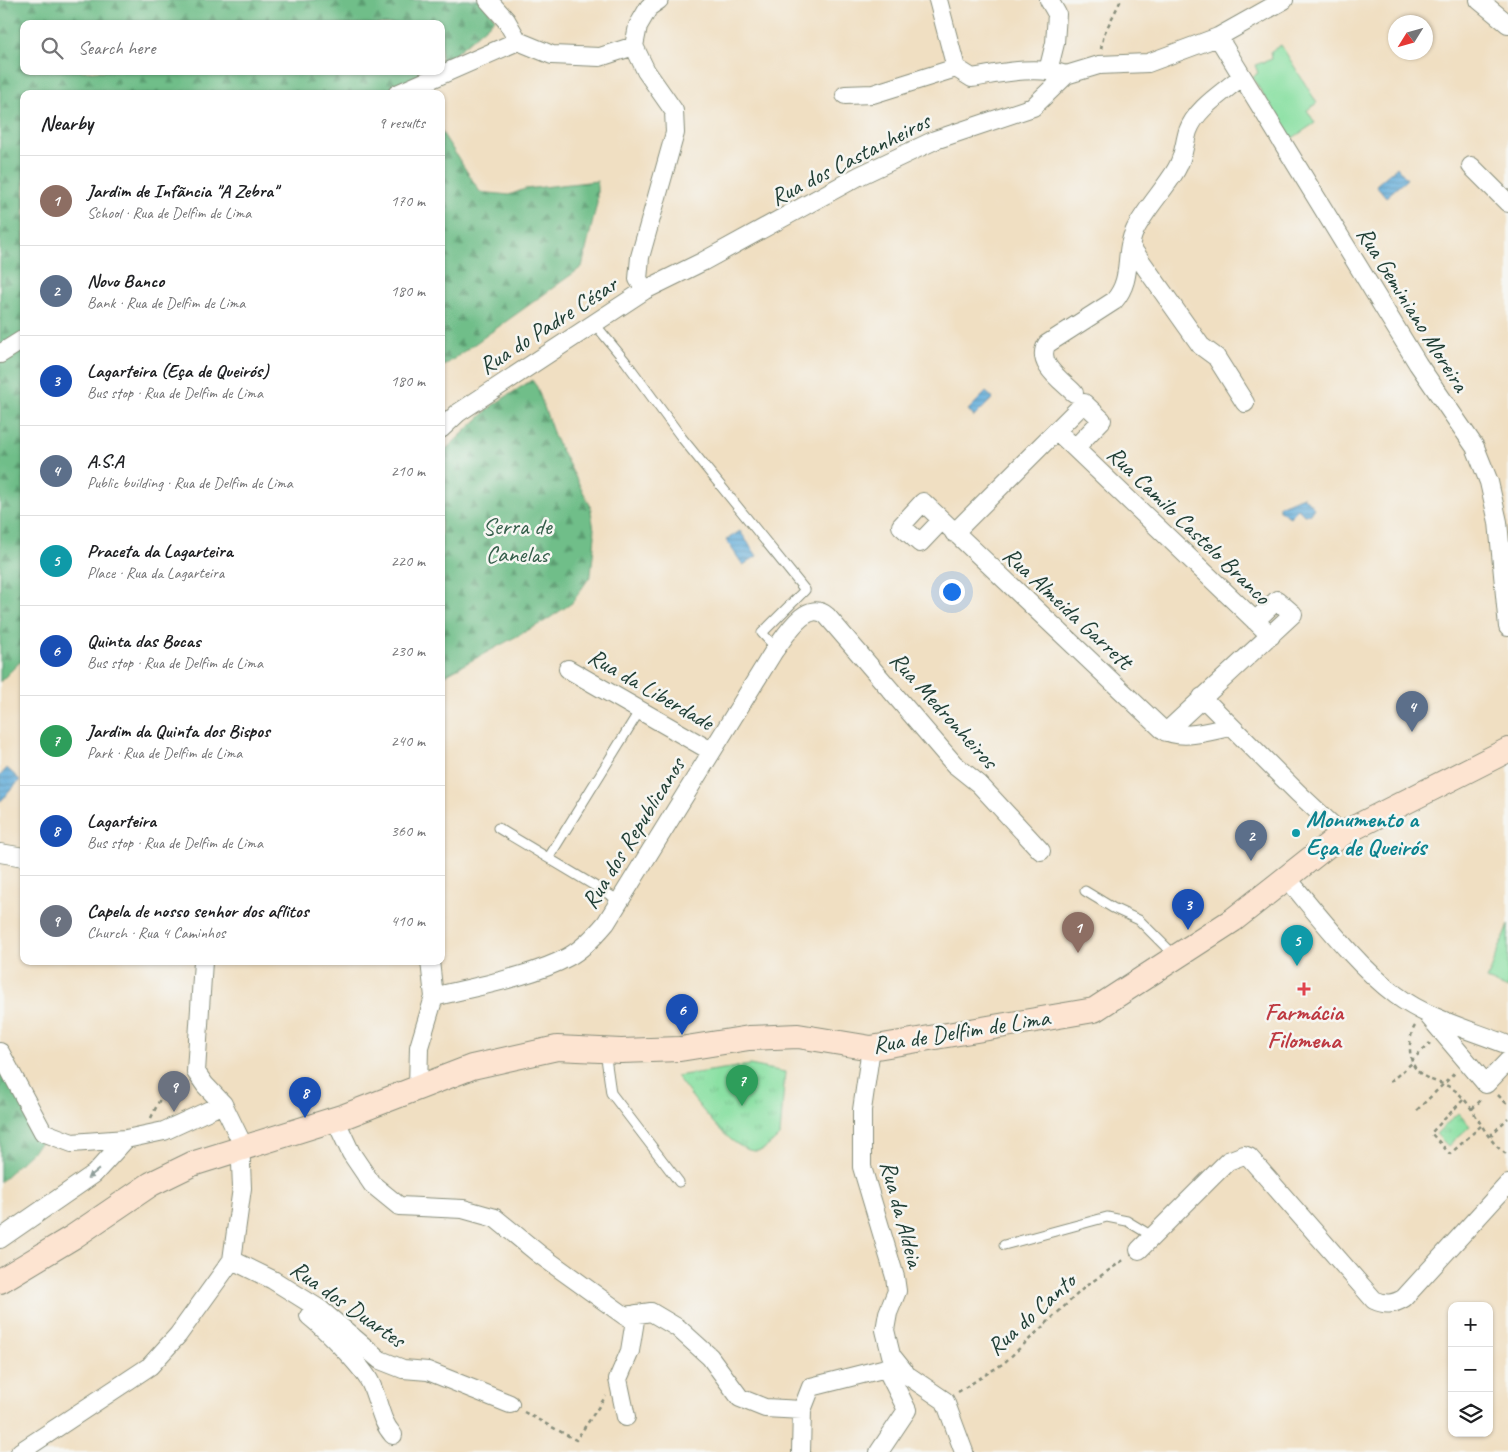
<!DOCTYPE html>
<html lang="en">
<head>
<meta charset="utf-8">
<style>
  :root { --surface:#fff; --page:#f2f2f2; --text:#202124; --muted:#757577; --line:#e0e0e0; --accent:#b45309 }
  body { margin:0; font-family:Caveat,sans-serif; background:var(--page); color:var(--text) }
  .controls { position:absolute; right:15px; bottom:15px; display:grid; overflow:hidden; border-radius:10px; box-shadow:0 1px 4px #0004 }
  .controls button { width:45px; height:45px; display:grid; place-items:center; padding:0; border:0; border-bottom:1px solid var(--line); background:var(--surface); color:var(--text); font:25px sans-serif }
  .compass { position:absolute; left:1388px; top:15px; width:45px; height:45px; border-radius:50%; background:var(--surface); box-shadow:0 1px 4px #0004; rotate:233deg }
  .you { position:absolute; left:951px; top:591px; width:18px; height:18px; margin:-12px; border:4px solid #fff; border-radius:50%; background:#1a73e8; box-shadow:0 0 0 8px #1a73e833 }
  .badge { display:grid; place-items:center; width:32px; height:32px; border-radius:50%; background:var(--accent); color:#fff; font-size:16px; font-weight:700 }
  .pin { position:absolute; translate:-50% -41px; filter:drop-shadow(0 1px 2px #0008) }
  .pin::after { content:''; position:absolute; top:26px; width:18px; height:15px; background:inherit; clip-path:polygon(0 0,100% 0,50% 100%) }
  .list { margin:0; padding:0; list-style:none }
  h2 { display:flex; justify-content:space-between; align-items:center; height:65px; margin:0; padding:0 20px; font-size:21px }
  h2 small { font-size:16px; font-weight:400; color:var(--muted) }
  .list li { display:grid; grid-template-columns:32px 1fr auto; gap:15px; align-items:center; box-sizing:border-box; height:90px; padding:0 20px; border-top:1px solid var(--line) }
  .list b { display:block; font-size:19px; white-space:nowrap }
  .list p { margin:0; font-size:16px; white-space:nowrap; color:var(--muted) }
  .list em { font-size:16px; font-style:normal; color:var(--muted) }
  .icon { flex:none; width:28px; height:28px; fill:none; stroke:currentColor; stroke-width:2; stroke-linecap:round; stroke-linejoin:round }
  .map { position:relative; flex:none; width:1508px; height:1452px; overflow:hidden }
  .search { position:absolute; background:var(--surface); box-shadow:0 1px 4px #0004; left:20px; top:20px; width:425px; height:55px; display:flex; align-items:center; gap:12px; box-sizing:border-box; padding:0 18px; border-radius:10px; color:var(--muted); font-size:19px }
  .panel { position:absolute; background:var(--surface); box-shadow:0 1px 4px #0004; left:20px; top:90px; width:425px; height:875px; border-radius:10px }
  .map>svg:first-child { display:block }
  .forest { fill:url(#forest-firs); stroke:#477e5e }
  .park { fill:url(#park-tufts); stroke:#548e6c }
  .garden { fill:#8ae0a3; stroke:#548e6c }
  .water { fill:url(#water-rules); stroke:#407486 }
  .lines { fill:none; stroke-linecap:round; stroke-linejoin:round }
  .lane-casing { stroke:#888e7b; stroke-width:11 }
  .street-casing { stroke:#888e7b; stroke-width:20 }
  .secondary-casing { stroke:#888e7b; stroke-width:26 }
  .path { stroke:#888e7b; stroke-width:2.5; stroke-dasharray:4 4; stroke-linecap:butt }
  .lane { stroke:#fff; stroke-width:9 }
  .street { stroke:#fff; stroke-width:18 }
  .secondary { stroke:#fde4d1; stroke-width:24 }
  .oneway { fill:#8f9e9a }
  .culture-dot { fill:#0f9aa8; stroke:#f6f6f2; stroke-width:2 }
  .health-dot { fill:#e0444e; stroke:#f6f6f2; stroke-width:2 }
  .labels { text-anchor:middle; stroke-width:5; stroke-linejoin:round; paint-order:stroke }
  .street-label { font-size:24px; fill:#1f3d34; stroke:#f6f6f2 }
  .park-label { font-size:24px; fill:#345e4a; stroke:#f6f6f2 }
  .culture-label { font-size:24px; font-weight:bold; fill:#0d838f; stroke:#f6f6f2; text-anchor:start }
  .health-label { font-size:24px; font-weight:bold; fill:#be3a42; stroke:#f6f6f2 }
</style>
</head>
<body>
<div class="map">
<svg width="1508" height="1452" viewBox="0 0 1508 1452">
  <defs>
    <pattern id="forest-firs" width="22" height="20" patternUnits="userSpaceOnUse" patternTransform="scale(1.25)"><rect width="22" height="20" fill="#6fbe89"/><path d="M5 1l3.5 6h-7zM16 11l3.5 6h-7z" fill="#5b9c71"/></pattern>
    <pattern id="park-tufts" width="24" height="20" patternUnits="userSpaceOnUse" patternTransform="scale(1.25)"><rect width="24" height="20" fill="#8ae0a3"/><path d="M3 7l-1-3M5 7V3M7 7l1-3M15 17l-1-3M17 17v-4M19 17l1-3" fill="none" stroke="#77c18d"/></pattern>
    <pattern id="water-rules" width="6" height="5" patternUnits="userSpaceOnUse" patternTransform="scale(1.25)"><rect width="6" height="5" fill="#61acd9"/><path d="M0 2.5h6" fill="none" stroke="#4f8db1"/></pattern>
  </defs>
  <rect width="100%" height="100%" fill="#f6f6f2"/>
  <filter id="ink" filterUnits="userSpaceOnUse"><feTurbulence type="fractalNoise" baseFrequency=".02" numOctaves="2"/><feDisplacementMap in="SourceGraphic" scale="10" xChannelSelector="R" yChannelSelector="G"/><feConvolveMatrix kernelMatrix="1 2 1 2 8 2 1 2 1" color-interpolation-filters="sRGB"/></filter>
  <filter id="wash" filterUnits="userSpaceOnUse"><feTurbulence type="fractalNoise" baseFrequency=".0096" numOctaves="4" result="noise"/><feDisplacementMap in="SourceGraphic" scale="20" xChannelSelector="R" yChannelSelector="G"/><feGaussianBlur stdDeviation="1.12" result="paint"/><feColorMatrix in="noise" values="0 0 0 0 0 0 0 0 0 0 0 0 0 0 0 0 0 1.4 0 .05"/><feComposite in="paint" operator="in"/></filter>
  <g filter="url(#wash)">
    <rect width="100%" height="100%" fill="#f0dfc2"/>
    <path class="forest" d="M0 0H481L495 19 441 66V24H24V71H435L427 78V94H24V658L0 682Z
      M441 131 480 192 509 195 525 189 597 181V203L582 267 441 368Z
      M532 380 537 387 555 438 590 505 595 536 591 575 572 603 545 621 441 677V454L493 405Z
      M0 1060 46 1138 0 1182Z"/>
    <path class="park" d="M750 1065 785 1072 780 1135C775 1140 768 1147 762 1150 734 1160 692 1095 676 1076Z
      M1458 1113 1470 1126 1448 1146 1436 1134Z"/>
    <path class="garden" d="M1281 45 1317 103 1307 110 1315 123 1291 139 1252 77 1258 73 1255 65 1272 59 1271 51Z
      M1508 925V989L1487 980Z"/>
    <path class="water" d="M1397 167 1407 179 1386 197 1376 185Z
      M986 392 993 398 974 417 968 410Z
      M1303 496 1314 508 1310 514 1304 515 1298 509 1290 517 1279 510V506Z
      M740 531 757 556 743 565 726 540Z
      M7 768 20 780 0 802V776Z"/>
  </g>
  <g filter="url(#ink)">
    <g class="lines">
      <g class="lane-casing">
        <path id="lane" d="M594 323 626 362 682 438 805 590 762 633 776 648
          M498 828 620 901
          M549 857 640 710
          M1085 891 1113 908 1139 920 1175 956
          M605 1051 611 1093 679 1182
          M1004 1245 1107 1217 1127 1221 1152 1236"/>
      </g>
      <g class="street-casing">
        <path id="street" d="M488 0 506 20 518 41
          M938 0 956 68 972 78C1001 73 1037 65 1066 75
          M1479 0 1508 24
          M1218 37 1418 364 1475 447 1489 482 1498 522 1508 627
          M1048 71 1055 43 1057 14 1049 0
          M397 94 518 41 552 55 600 57 634 46
          M845 95 873 94 956 68
          M1471 166 1508 203
          M1131 247 1201 346 1216 357 1245 403
          M645 290 638 279 640 257 675 133 674 111 646 71 634 46 638 26 649 7 659 0
          M0 354 24 339
          M1074 393C1061 380 1035 363 1047 344L1114 301C1134 278 1123 254 1135 230 1145 210 1164 190 1176 170 1184 157 1184 144 1188 131 1196 108 1224 92 1241 77
          M441 429 458 413 645 290 702 262 859 176 935 140 1033 107 1066 75 1099 65 1148 63 1218 37 1284 0
          M1057 431 1271 636
          M941 521 920 543 901 526 923 502 1162 729C1181 741 1210 731 1230 727
          M954 533 1084 403 1102 420 1075 448
          M568 669 711 751
          M1202 697 1298 793 1342 834
          M1166 732 1293 614 1277 600 1255 621
          M0 853 24 857
          M1287 878C1319 916 1357 966 1396 995 1428 1019 1471 1030 1508 1045
          M434 997C473 987 534 976 568 957 583 949 595 936 606 923L774 651C785 637 806 598 827 616L954 764 979 784 1041 851
          M1426 1013 1486 1084 1508 1061
          M871 1048 862 1110V1167L895 1277 897 1291 888 1313 885 1330 891 1355 907 1375 945 1401 964 1452
          M0 1052 43 1132 72 1143 126 1139 164 1131 223 1104
          M418 1088 419 1047 434 997 430 961
          M335 1119 351 1153 372 1184 399 1206 463 1209 495 1218 539 1254 625 1316 651 1312 678 1328 710 1357 740 1398 765 1408 802 1410
          M0 1239 94 1174 126 1139
          M1139 1250 1228 1161 1244 1155 1249 1157 1374 1300C1385 1305 1393 1305 1404 1298L1508 1184
          M232 1260 273 1280 321 1310 380 1360 403 1369 428 1371 510 1404
          M309 1316C324 1328 362 1366 370 1382 379 1400 379 1419 393 1435
          M626 1417 618 1379 630 1351 636 1314
          M20 1452 150 1366 178 1335 232 1260 242 1188 240 1139 223 1104 205 1085 196 1072 203 961
          M801 1452 802 1410 811 1387 898 1365
          M879 1452 907 1410 886 1368"/>
      </g>
      <g class="secondary-casing">
        <path id="secondary" d="M0 1281 73 1237 151 1184 192 1164 345 1116 472 1067 557 1048 621 1051 680 1049 749 1038 798 1036 871 1048 1094 1010 1233 920 1342 834 1508 750"/>
      </g>
      <path class="path" d="M1101 49 1104 34 1121 0
        M1415 1026C1409 1034 1408 1057 1414 1066 1424 1083 1443 1080 1457 1092 1477 1109 1485 1142 1508 1155
        M1411 1061 1430 1043
        M1390 1082 1412 1063
        M1498 1095 1508 1105
        M1463 1100 1431 1133 1450 1154 1482 1125
        M1472 1109 1482 1099
        M1417 1110 1455 1073
        M151 1118 160 1099 183 1082
        M1490 1136 1508 1118
        M958 1392 1004 1363 1086 1286 1125 1259
        M524 1412 576 1440 606 1396"/>
      <use href="#lane" class="lane"/>
      <use href="#street" class="street"/>
      <use href="#secondary" class="secondary"/>
    </g>
    <defs><path id="oneway-solid" d="M-6-.8H1V-3.2L6.5 0L1 3.2V.8H-6Z" transform="scale(1.25)"/></defs>
    <use class="oneway" href="#oneway-solid" transform="translate(93 1174) rotate(142)"/>
  </g>
  <circle class="culture-dot" cx="1296" cy="833" r="5"/>
  <path class="health-dot" d="M1301.5 981.5h5v5h5v5h-5v5h-5v-5h-5v-5h5z"/>
  <g class="labels">
    <g class="street-label">
      <text transform="translate(850 159) rotate(-27)" y="8">Rua dos Castanheiros</text>
      <text transform="translate(1413 309) rotate(58)" y="8">Rua Geminiano Moreira</text>
      <text transform="translate(548 325) rotate(-33)" y="8">Rua do Padre César</text>
      <text transform="translate(1189 525) rotate(44)" y="8">Rua Camilo Castelo Branco</text>
      <text transform="translate(1068 608) rotate(43)" y="8">Rua Almeida Garrett</text>
      <text transform="translate(651 689) rotate(30)" y="8">Rua da Liberdade</text>
      <text transform="translate(944 710) rotate(48)" y="8">Rua Medronheiros</text>
      <text transform="translate(633 833) rotate(-58)" y="8">Rua dos Republicanos</text>
      <text transform="translate(961 1031) rotate(-9)" y="8">Rua de Delfim de Lima</text>
      <text transform="translate(902 1214) rotate(75)" y="8">Rua da Aldeia</text>
      <text transform="translate(348 1304) rotate(35)" y="8">Rua dos Duartes</text>
      <text transform="translate(1031 1314) rotate(-42)" y="8">Rua do Canto</text>
    </g>
    <g class="park-label">
      <text x="517" y="534">Serra de<tspan x="517" dy="28">Canelas</tspan></text>
    </g>
    <g class="culture-label">
      <text x="1306" y="827">Monumento a<tspan x="1306" dy="28">Eça de Queirós</tspan></text>
    </g>
    <g class="health-label">
      <text x="1304" y="1020">Farmácia<tspan x="1304" dy="28">Filomena</tspan></text>
    </g>
  </g>
</svg>
<div class="controls">
<button>+</button>
<button>−</button>
<button><svg class="icon" aria-label="layers" viewBox="0 0 24 24"><path d="M12 4l9 5-9 5-9-5zM3 14l9 5 9-5"/></svg></button>
</div>
<svg class="compass" viewBox="-18 -18 36 36"><path d="M0-13l5 13h-10z" fill="#e53935"/><path d="M0 13l5-13h-10z" fill="#757577"/></svg>
<div class="you"></div>
<div class="pin badge" style="left:1078px;top:953px;background:#8d6e63">1</div>
<div class="pin badge" style="left:1251px;top:861px;background:#5c6f8a">2</div>
<div class="pin badge" style="left:1188px;top:930px;background:#1a4fb4">3</div>
<div class="pin badge" style="left:1412px;top:732px;background:#5c6f8a">4</div>
<div class="pin badge" style="left:1297px;top:966px;background:#0f9aa8">5</div>
<div class="pin badge" style="left:682px;top:1035px;background:#1a4fb4">6</div>
<div class="pin badge" style="left:742px;top:1106px;background:#2e9e5b">7</div>
<div class="pin badge" style="left:305px;top:1118px;background:#1a4fb4">8</div>
<div class="pin badge" style="left:174px;top:1112px;background:#6b7280">9</div>
<div class="search"><svg class="icon" aria-label="search" viewBox="0 0 24 24"><circle cx="10" cy="10" r="6"/><path d="M15 15l6 6"/></svg>Search here</div>
<section class="panel">
<h2>Nearby<small>9 results</small></h2>
<ul class="list">
<li><span class="badge" style="background:#8d6e63">1</span><div><b>Jardim de Infãncia &quot;A Zebra&quot;</b><p>School · Rua de Delfim de Lima</p></div><em>170 m</em></li>
<li><span class="badge" style="background:#5c6f8a">2</span><div><b>Novo Banco</b><p>Bank · Rua de Delfim de Lima</p></div><em>180 m</em></li>
<li><span class="badge" style="background:#1a4fb4">3</span><div><b>Lagarteira (Eça de Queirós)</b><p>Bus stop · Rua de Delfim de Lima</p></div><em>180 m</em></li>
<li><span class="badge" style="background:#5c6f8a">4</span><div><b>A.S.A</b><p>Public building · Rua de Delfim de Lima</p></div><em>210 m</em></li>
<li><span class="badge" style="background:#0f9aa8">5</span><div><b>Praceta da Lagarteira</b><p>Place · Rua da Lagarteira</p></div><em>220 m</em></li>
<li><span class="badge" style="background:#1a4fb4">6</span><div><b>Quinta das Bocas</b><p>Bus stop · Rua de Delfim de Lima</p></div><em>230 m</em></li>
<li><span class="badge" style="background:#2e9e5b">7</span><div><b>Jardim da Quinta dos Bispos</b><p>Park · Rua de Delfim de Lima</p></div><em>240 m</em></li>
<li><span class="badge" style="background:#1a4fb4">8</span><div><b>Lagarteira</b><p>Bus stop · Rua de Delfim de Lima</p></div><em>360 m</em></li>
<li><span class="badge" style="background:#6b7280">9</span><div><b>Capela de nosso senhor dos aflitos</b><p>Church · Rua 4 Caminhos</p></div><em>410 m</em></li>
</ul>
</section>
</div>
</body>
</html>
